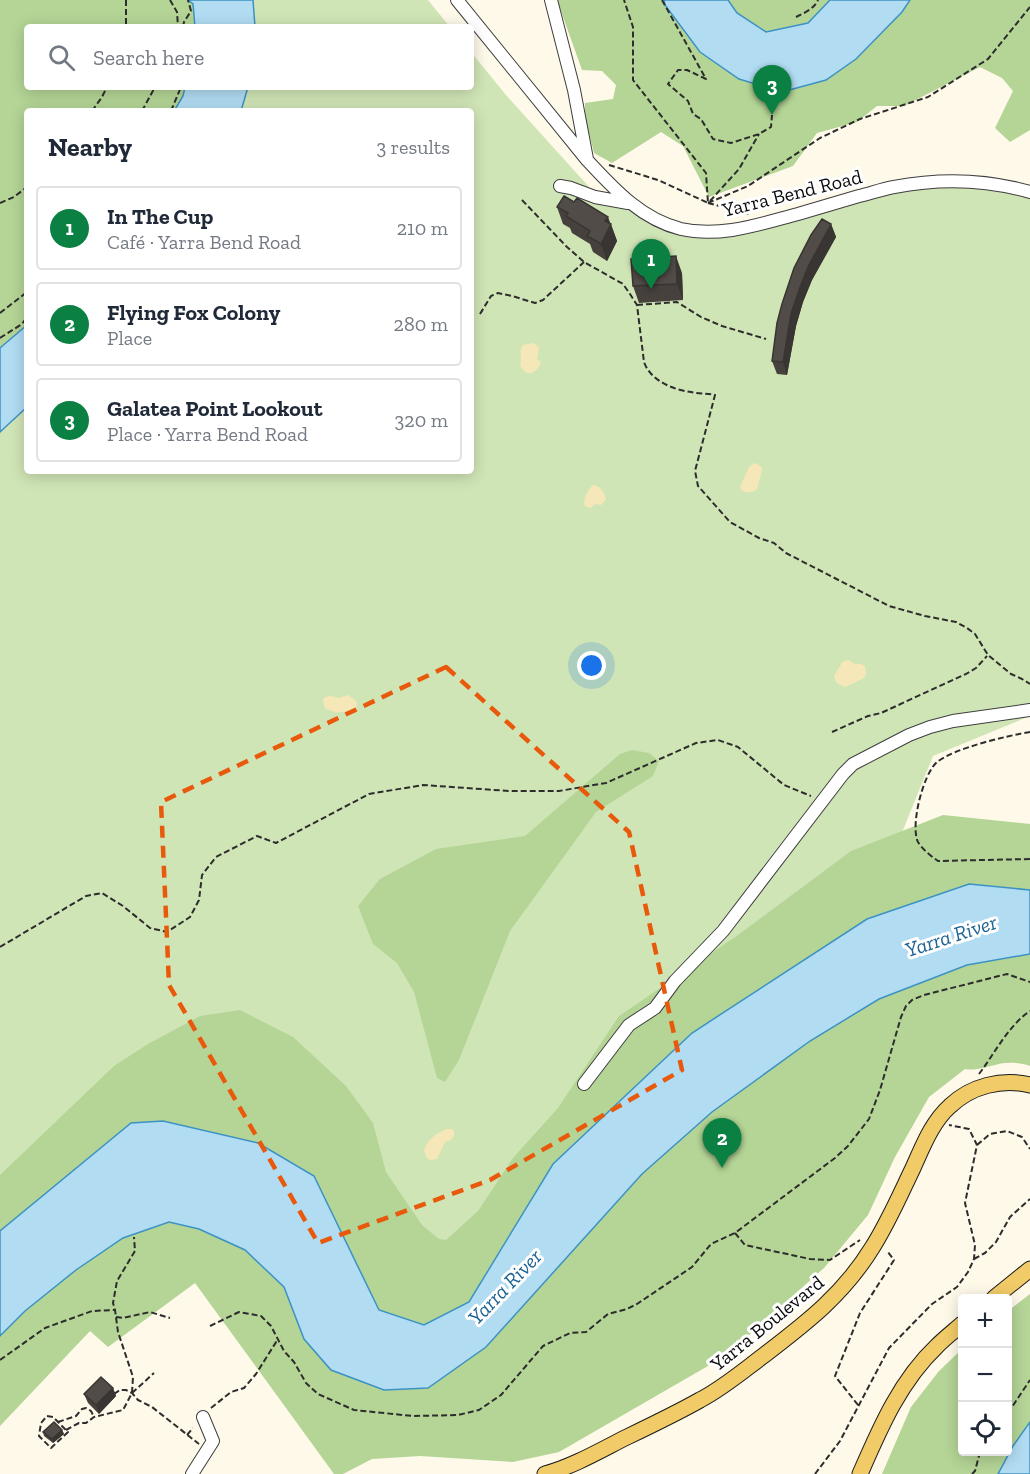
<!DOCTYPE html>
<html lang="en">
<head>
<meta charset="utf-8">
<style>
  :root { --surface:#fff; --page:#f6f6f7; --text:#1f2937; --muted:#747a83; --line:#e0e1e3; --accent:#0b8043 }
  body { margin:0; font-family:"Zilla Slab",serif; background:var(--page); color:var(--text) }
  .controls { position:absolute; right:18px; bottom:18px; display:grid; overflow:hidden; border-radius:6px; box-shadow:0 3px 15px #0003 }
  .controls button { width:54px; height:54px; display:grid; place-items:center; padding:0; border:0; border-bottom:2px solid var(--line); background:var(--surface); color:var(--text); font:30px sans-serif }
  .you { position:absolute; left:592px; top:666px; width:21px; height:21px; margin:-15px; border:4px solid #fff; border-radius:50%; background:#1a73e8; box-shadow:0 0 0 9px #1a73e833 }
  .badge { display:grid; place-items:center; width:39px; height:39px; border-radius:50%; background:var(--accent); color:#fff; font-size:20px; font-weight:700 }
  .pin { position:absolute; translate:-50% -50px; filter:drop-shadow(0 2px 3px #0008) }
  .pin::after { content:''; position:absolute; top:32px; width:21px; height:18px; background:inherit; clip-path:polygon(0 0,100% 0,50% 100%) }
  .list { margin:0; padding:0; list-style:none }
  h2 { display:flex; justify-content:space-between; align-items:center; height:78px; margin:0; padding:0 24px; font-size:26px }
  h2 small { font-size:20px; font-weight:400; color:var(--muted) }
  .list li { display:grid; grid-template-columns:39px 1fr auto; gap:18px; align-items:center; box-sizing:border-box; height:84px; margin:0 12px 12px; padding:0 12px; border:2px solid var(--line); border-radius:6px }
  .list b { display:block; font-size:22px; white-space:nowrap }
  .list p { margin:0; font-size:20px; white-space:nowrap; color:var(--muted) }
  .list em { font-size:20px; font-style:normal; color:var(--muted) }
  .icon { flex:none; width:33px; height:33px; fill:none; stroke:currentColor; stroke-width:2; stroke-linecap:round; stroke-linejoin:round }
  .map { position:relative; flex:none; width:1030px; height:1474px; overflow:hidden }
  .search { position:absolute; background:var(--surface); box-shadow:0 3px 15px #0003; left:24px; top:24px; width:450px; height:66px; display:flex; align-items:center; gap:15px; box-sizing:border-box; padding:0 21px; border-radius:6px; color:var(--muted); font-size:22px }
  .panel { position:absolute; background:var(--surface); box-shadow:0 3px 15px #0003; left:24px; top:108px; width:450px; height:366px; border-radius:6px }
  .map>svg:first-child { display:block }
  .green { fill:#d0e5b6 }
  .forest { fill:#b4d596 }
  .sand { fill:#f6e7b9 }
  .water { fill:#b1dcf2; stroke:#3d92c4; stroke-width:1.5 }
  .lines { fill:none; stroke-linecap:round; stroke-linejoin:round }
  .minor-casing { stroke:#3e3e3e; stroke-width:14 }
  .major-casing { stroke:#1c1c1c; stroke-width:17 }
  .path { stroke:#2d2d2d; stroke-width:2; stroke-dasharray:6 3; stroke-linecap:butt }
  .minor { stroke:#fff; stroke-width:12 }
  .major { stroke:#f0cb67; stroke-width:15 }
  .wall { fill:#47413e }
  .shaded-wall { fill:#393532 }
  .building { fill:#524c48; stroke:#393532; stroke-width:1.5 }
  .marked { fill:none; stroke:#e8590c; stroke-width:4.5; stroke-dasharray:12 8; stroke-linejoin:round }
  .labels { text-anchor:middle; stroke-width:6; stroke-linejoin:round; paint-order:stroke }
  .street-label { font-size:20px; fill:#0b0b0b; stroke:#fff }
  .water-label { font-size:21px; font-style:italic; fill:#1d6394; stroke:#fff }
</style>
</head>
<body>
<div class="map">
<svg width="1030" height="1474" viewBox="0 0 1030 1474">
  <rect width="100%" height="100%" fill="#fef9e9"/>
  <path class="green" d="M253 0H428L450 27H255Z
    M471 52 506 95 590 188 612 202 633 212 705 232 918 183 1030 192V716L933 756 867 919 469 1302 0 1231V432L27 407V471H471V111H241L248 87H471Z"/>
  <path class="forest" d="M0 0H188L193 3 195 27H27V87H185L183 96 174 111H27V325L0 348Z
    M557 0H664L665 5 700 52 739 79 902 12 910 0H1030V130L1010 142 995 128 1013 91 1002 78 980 67 904 106H877L857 122 817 133 793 166 709 197 683 146 661 132 612 163 594 153 585 118V103L613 99 616 85 602 71 582 70Z
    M728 0H830L808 23 766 32 737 13Z
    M632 750 649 753 659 761 653 776 596 812 510 931 459 1060 445 1082 437 1078 414 992 397 963 373 944 358 906 380 879 436 849 525 836 620 754Z
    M943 815 1030 824V1066C1019 1062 1005 1062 995 1065 984 1067 976 1071 965 1069L929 1097 895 1157 868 1215 824 1268 727 1355 559 1452 513 1462 420 1456 372 1459 343 1474H334L195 1283 108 1347 90 1331 0 1426V1175L114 1066 148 1044 200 1016 240 1010 293 1037 346 1086 373 1123 386 1172 422 1225 439 1239 446 1240 478 1211 513 1158 558 1108 619 1016 738 935 851 851Z
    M1030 1294V1474H882L911 1407 939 1371 962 1349V1452H1008V1311Z"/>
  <path class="sand" d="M533 343 539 347 537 359 541 363C537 370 534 374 526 373L520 366C523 359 518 352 523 345Z
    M754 463C765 467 762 469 760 478 758 484 759 486 755 491 749 493 742 493 740 487L749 467Z
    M593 485C601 486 604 492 606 499L601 505 595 504 591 508 585 506C582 499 588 490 593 485Z
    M848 660 855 664H861L865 666 866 674 864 678 845 687 837 683 834 677C836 671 840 668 842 662Z
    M348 695 356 701 357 703 356 708C346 713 335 714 325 708L323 700 325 697 331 696 339 698Z
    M447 1129H452L454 1131V1135L451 1140 445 1142 437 1159 430 1160 427 1158 424 1151C428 1139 436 1133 447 1129Z"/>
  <path class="water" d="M188 0H253L255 27H195L193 4Z
    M664 0H728L737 13 766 32 808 23 830 0H910L902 12 856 59 826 80 782 92 739 79 700 52 665 5Z
    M185 87H248L241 111H174L183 96Z
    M27 325V407L0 432V348Z
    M969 884 1030 890V954L967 965 879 999 810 1041 712 1112 642 1174 486 1347 428 1388 384 1390 331 1370 304 1339 284 1287 245 1250 199 1229 169 1222 123 1238 76 1270 25 1311 0 1336V1231L131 1123 163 1121 258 1143 314 1176 379 1310 424 1325 469 1302 553 1164 692 1033 867 919Z
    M1030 1422V1474H998L1013 1446Z"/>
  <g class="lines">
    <g class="minor-casing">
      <path id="minor" d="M457 0 587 160C614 189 641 219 681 229 721 238 760 224 798 214 818 208 839 202 859 196 871 193 883 189 894 187 940 178 985 179 1030 192
        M551 0 574 90 587 159
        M560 186 571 188 595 197 628 203
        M584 1084 629 1025 655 1008 675 981 723 931 843 774 853 764 909 735 930 727 953 721 1030 710
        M192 1474 213 1441 203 1417"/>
    </g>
    <g class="major-casing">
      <path id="major" d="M994 1298 1030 1269
        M545 1474C574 1466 601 1450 627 1437 652 1425 677 1413 700 1400 723 1388 743 1371 763 1356 806 1323 843 1295 872 1248 888 1223 900 1195 913 1168 923 1146 932 1122 950 1106 971 1086 1002 1078 1030 1085
        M860 1474C880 1428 900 1381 937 1346 945 1338 954 1331 962 1324"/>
    </g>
    <path class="path" d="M126 0V27
      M170 0 177 12 178 27
      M662 0 706 79 687 70H678L668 84 688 101 693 114 701 119 713 139 731 143 759 134 771 127 772 115
      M796 17C804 13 814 9 818 0
      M183 27 184 22 191 11 188 0
      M92 111 102 97 107 87
      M142 111 155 87
      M171 111 181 87
      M609 165 658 180 708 203 706 173 633 80V27L624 0
      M522 200 567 247 584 262 623 284 630 294 637 305 644 362C650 380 673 390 691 392 699 394 707 393 715 395L695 471 698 486 730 522 759 538 774 543 786 553 889 606 925 616 956 622 967 628 975 634 988 655 1011 674 1022 679 1030 684
      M710 201 739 169 759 134
      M0 203 14 197 27 187
      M708 203 748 186 820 138 860 119 928 97 988 59 1030 7
      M708 203 749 214
      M637 305 677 302 701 317 722 326 766 339
      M0 313 27 292
      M480 314 491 296 498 293 512 296 535 303 543 300 584 262
      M0 338 22 324 27 317
      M832 732 868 716 881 713 966 674 976 668 987 656
      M1030 732C1006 736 955 748 937 762 923 774 910 826 918 842 922 849 931 856 938 861L1030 859
      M0 947 86 896 102 893 123 906 150 928 167 932 190 917 199 900 202 875 216 857 257 836 276 843 369 794 423 785 510 791H559L606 783 696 743 718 740 738 747 784 785 811 796
      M979 1074C995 1053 1008 1026 1030 1011
      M977 1145 990 1134 1007 1131 1022 1137 1030 1149
      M735 1233 745 1245 810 1259 830 1260 860 1240
      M974 1259 985 1253 996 1242 1010 1217 1030 1199
      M116 1317 123 1318 150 1312 170 1318
      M210 1326 239 1312 261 1316 271 1326 284 1351 294 1362 306 1383 318 1394 354 1410 413 1416 458 1415 479 1410 501 1395 543 1346 570 1333 586 1332 608 1314 627 1309 637 1304 692 1267 711 1244 735 1233 835 1158 848 1146 869 1119 880 1090 901 1017 906 1006 912 1000 924 995 1007 974 1030 982
      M0 1360 45 1328 92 1311 115 1310
      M132 1393 154 1373
      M114 1394 120 1390H126L132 1393 138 1400 152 1407 199 1444
      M858 1405 835 1376 860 1313 894 1260 887 1251
      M211 1408 231 1392 244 1388 256 1374 278 1339
      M1008 1413 1030 1380
      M47 1416 53 1417 68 1432 51 1448 39 1436 41 1423Z
      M58 1422 76 1416 82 1409 86 1408 91 1411 94 1417
      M66 1430 79 1423H86L94 1417 123 1410 132 1393 133 1377 118 1332 115 1310 113 1303 117 1281 135 1251 134 1237
      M187 1435 193 1428
      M815 1474 840 1441 889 1348 932 1304 957 1287 968 1272 974 1259 975 1245 965 1203 977 1145 969 1129 949 1125
      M972 1474 975 1471 980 1452"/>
    <use href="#minor" class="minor"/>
    <use href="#major" class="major"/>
  </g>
  <path class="wall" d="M574 202 611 224 617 241 607 261 593 252 590 244 572 233 570 228 563 224 557 207Z
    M831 224 836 237 812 280 803 302 796 326 787 375 777 374 772 361Z
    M682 273 683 300 639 303 633 286Z
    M113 1388 116 1396 99 1414 88 1403 84 1394Z
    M62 1430 64 1434 53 1443 44 1436 43 1432Z"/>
  <path class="shaded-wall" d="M608 217 617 241 607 261 601 244 605 221Z
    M831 224 836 237 812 280 803 302 796 326 787 375 783 362 791 314 799 290 808 267Z
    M676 256 682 273 683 300 677 284Z
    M113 1388 116 1396 99 1414 96 1405Z
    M62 1430 64 1434 53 1443 52 1439Z"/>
  <path class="building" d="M564 196 574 202 577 198 608 217 605 221 611 224 601 244 587 236 590 231 566 216 568 213 557 207Z
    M822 219 831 224 808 267 799 290 791 314 783 362 772 361 777 323 782 304 794 268 811 235Z
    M676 256 677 284 633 286 631 259Z
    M101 1377 113 1388 96 1405 84 1394Z
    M54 1422 62 1430 52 1439 43 1432Z"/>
  <path class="marked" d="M446 667 629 832 682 1070 490 1180 318 1243 169 985 161 802Z"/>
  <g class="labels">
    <g class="street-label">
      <text transform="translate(792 193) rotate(-14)" y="7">Yarra Bend Road</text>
      <text transform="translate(767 1323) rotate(-39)" y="7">Yarra Boulevard</text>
    </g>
    <g class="water-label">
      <text transform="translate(951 936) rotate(-18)" y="7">Yarra River</text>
      <text transform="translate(505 1287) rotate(-46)" y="7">Yarra River</text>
    </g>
  </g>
</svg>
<div class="controls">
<button>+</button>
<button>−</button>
<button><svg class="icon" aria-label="locate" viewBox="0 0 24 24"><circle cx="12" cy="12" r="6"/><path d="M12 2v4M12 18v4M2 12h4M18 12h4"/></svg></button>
</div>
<div class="you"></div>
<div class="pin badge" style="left:651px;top:289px">1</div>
<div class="pin badge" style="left:722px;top:1168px">2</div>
<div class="pin badge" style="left:772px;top:115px">3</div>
<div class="search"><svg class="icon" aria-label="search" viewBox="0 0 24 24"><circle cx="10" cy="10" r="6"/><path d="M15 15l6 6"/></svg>Search here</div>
<section class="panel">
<h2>Nearby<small>3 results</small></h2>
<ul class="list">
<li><span class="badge">1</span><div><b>In The Cup</b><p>Café · Yarra Bend Road</p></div><em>210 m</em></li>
<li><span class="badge">2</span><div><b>Flying Fox Colony</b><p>Place</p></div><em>280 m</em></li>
<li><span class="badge">3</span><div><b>Galatea Point Lookout</b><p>Place · Yarra Bend Road</p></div><em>320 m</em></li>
</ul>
</section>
</div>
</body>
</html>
